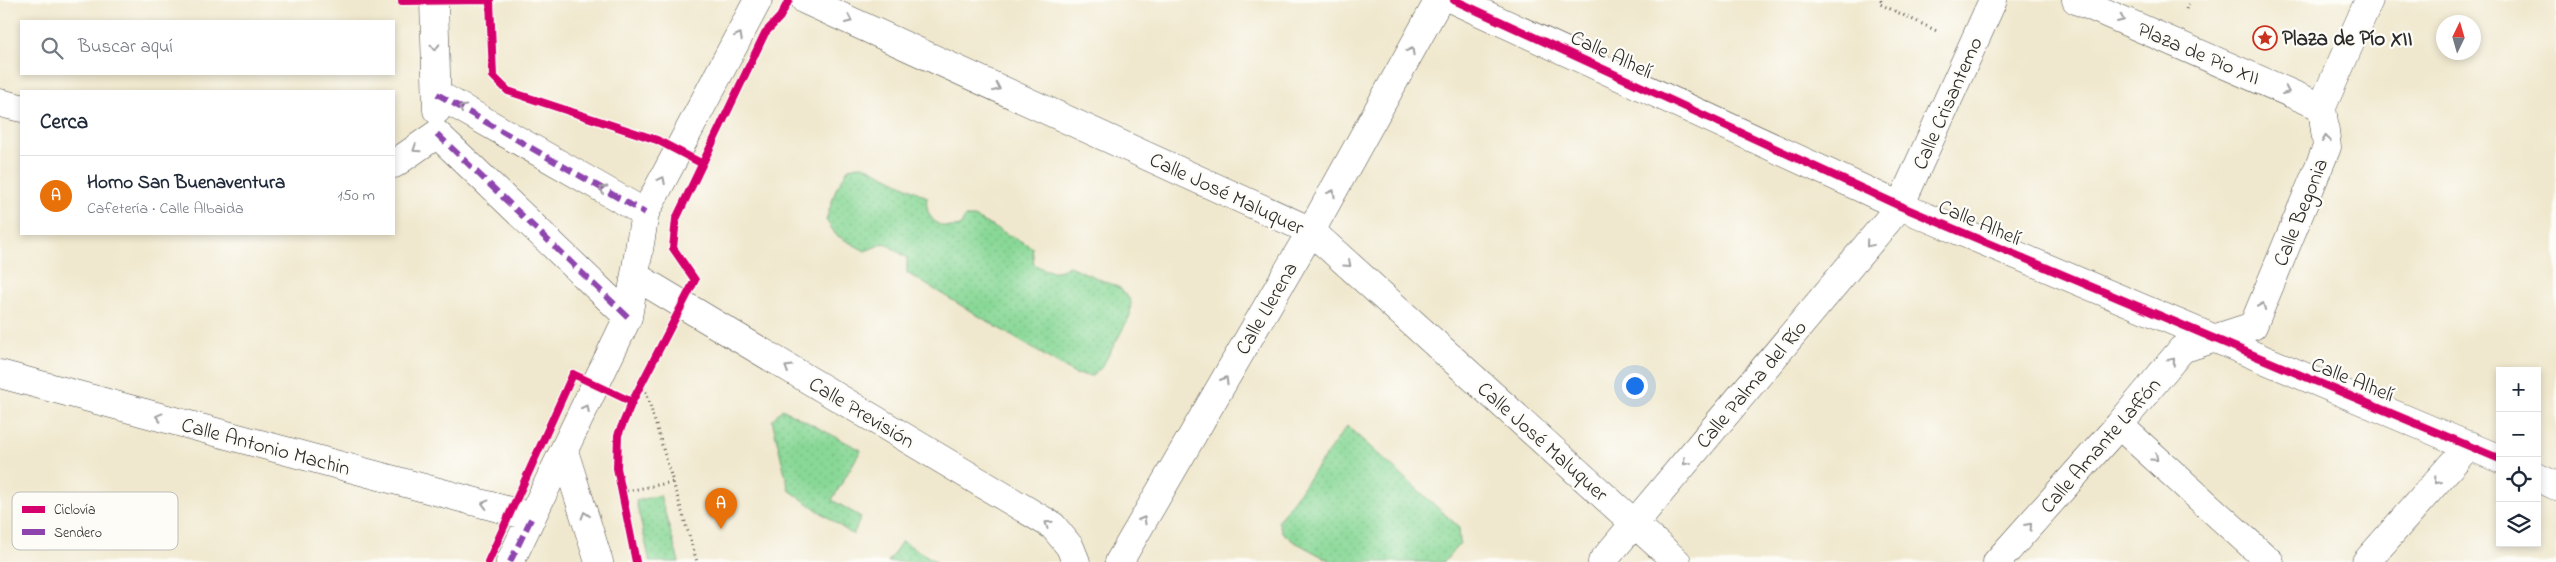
<!DOCTYPE html>
<html lang="es">
<head>
<meta charset="utf-8">
<style>
  :root { --surface:#fff; --page:#f2f2f3; --text:#1f2937; --muted:#747a83; --line:#e0e1e3; --accent:#7c3aed }
  body { margin:0; font-family:"Indie Flower",sans-serif; background:var(--page); color:var(--text) }
  .controls { position:absolute; right:15px; bottom:15px; display:grid; overflow:hidden; border-radius:0px; box-shadow:0 2px 8px #0003 }
  .controls button { width:45px; height:45px; display:grid; place-items:center; padding:0; border:0; border-bottom:1px solid var(--line); background:var(--surface); color:var(--text); font:25px sans-serif }
  .compass { position:absolute; left:2436px; top:15px; width:45px; height:45px; border-radius:50%; background:var(--surface); box-shadow:0 2px 8px #0003; rotate:5deg }
  .you { position:absolute; left:1634px; top:385px; width:18px; height:18px; margin:-12px; border:4px solid #fff; border-radius:50%; background:#1a73e8; box-shadow:0 0 0 8px #1a73e833 }
  .badge { display:grid; place-items:center; width:32px; height:32px; border-radius:50%; background:var(--accent); color:#fff; font-size:16px; font-weight:700 }
  .pin { position:absolute; translate:-50% -41px; filter:drop-shadow(0 1px 2px #0008) }
  .pin::after { content:''; position:absolute; top:26px; width:18px; height:15px; background:inherit; clip-path:polygon(0 0,100% 0,50% 100%) }
  .list { margin:0; padding:0; list-style:none }
  h2 { display:flex; justify-content:space-between; align-items:center; height:65px; margin:0; padding:0 20px; font-size:21px }
  h2 small { font-size:16px; font-weight:400; color:var(--muted) }
  .list li { display:grid; grid-template-columns:32px 1fr auto; gap:15px; align-items:center; box-sizing:border-box; height:80px; padding:0 20px; border-top:1px solid var(--line) }
  .list b { display:block; font-size:19px; white-space:nowrap }
  .list p { margin:0; font-size:16px; white-space:nowrap; color:var(--muted) }
  .list em { font-size:16px; font-style:normal; color:var(--muted) }
  .icon { flex:none; width:28px; height:28px; fill:none; stroke:currentColor; stroke-width:2; stroke-linecap:round; stroke-linejoin:round }
  .map { position:relative; flex:none; width:2556px; height:562px; overflow:hidden }
  .search { position:absolute; background:var(--surface); box-shadow:0 2px 8px #0003; left:20px; top:20px; width:375px; height:55px; display:flex; align-items:center; gap:12px; box-sizing:border-box; padding:0 18px; border-radius:0px; color:var(--muted); font-size:19px }
  .panel { position:absolute; background:var(--surface); box-shadow:0 2px 8px #0003; left:20px; top:90px; width:375px; height:145px; border-radius:0px }
  .map>svg:first-child { display:block }
  .garden { fill:url(#garden-dots); stroke:#5a8261 }
  .lines { fill:none; stroke-linecap:round; stroke-linejoin:round }
  .minor-casing { stroke:#494743; stroke-width:29 }
  .path { stroke:#494743; stroke-width:3; stroke-dasharray:1 4; stroke-linecap:butt }
  .minor { stroke:#fff; stroke-width:28 }
  .quiet { stroke:#8e44ad; stroke-width:6; stroke-dasharray:12 6; stroke-linecap:butt }
  .cycleway-casing { stroke:#fdfcf7; stroke-width:11 }
  .cycleway { stroke:#d6006c; stroke-width:8 }
  .oneway { stroke:#a0a0a0 }
  .labels { text-anchor:middle; stroke-width:4.5; stroke-linejoin:round; paint-order:stroke }
  .poi-label { font-size:21px; font-weight:bold; fill:#2b2b2b; stroke:#fdfcf7; text-anchor:start }
  .street-label { font-size:21px; fill:#2b2b2b; stroke:#fdfcf7 }
  .key { fill:#fdfcf7; stroke:#bebdba; stroke-width:1 }
  .key-label { font-size:14px; fill:#2b2b2b }
</style>
</head>
<body>
<div class="map">
<svg width="2556" height="562" viewBox="0 0 2556 562">
  <defs>
    <pattern id="garden-dots" width="8" height="8" patternUnits="userSpaceOnUse" patternTransform="scale(1.25)"><rect width="8" height="8" fill="#89d897"/><path d="M2 2h.1M6 6h.1" fill="none" stroke="#76ba82" stroke-width="1.8" stroke-linecap="round"/></pattern>
  </defs>
  <rect width="100%" height="100%" fill="#fdfcf7"/>
  <filter id="ink" filterUnits="userSpaceOnUse"><feTurbulence type="fractalNoise" baseFrequency=".02" numOctaves="2"/><feDisplacementMap in="SourceGraphic" scale="10" xChannelSelector="R" yChannelSelector="G"/><feConvolveMatrix kernelMatrix="1 2 1 2 8 2 1 2 1" color-interpolation-filters="sRGB"/></filter>
  <filter id="wash" filterUnits="userSpaceOnUse"><feTurbulence type="fractalNoise" baseFrequency=".0096" numOctaves="4" result="noise"/><feDisplacementMap in="SourceGraphic" scale="20" xChannelSelector="R" yChannelSelector="G"/><feGaussianBlur stdDeviation="1.12" result="paint"/><feColorMatrix in="noise" values="0 0 0 0 0 0 0 0 0 0 0 0 0 0 0 0 0 1.4 0 .05"/><feComposite in="paint" operator="in"/></filter>
  <g filter="url(#wash)">
    <rect width="100%" height="100%" fill="#f0e8ce"/>
    <path class="garden" d="M863 165 927 197C924 218 939 231 960 226L965 217H974L1032 247 1034 264C1047 272 1056 274 1069 266L1120 288 1131 301 1130 316 1102 367 1092 376 1075 374 907 273V258L885 243 865 251 836 235 826 220 836 189 849 168Z
      M782 409 861 450 832 500 861 517 853 535 789 490 772 420Z
      M1347 426 1459 527 1460 543 1444 562H1332L1293 541 1282 532 1278 521Z
      M660 495 679 562H650L636 501Z
      M902 541 937 562H888Z"/>
  </g>
  <g filter="url(#ink)">
    <g class="lines">
      <g class="minor-casing">
        <path id="minor" d="M434 0 437 110
          M805 0 1311 231 1677 562
          M1454 0 1900 206 2500 459
          M2076 0 2322 107
          M437 94 645 213
          M0 103 21 108
          M437 134 628 317
          M394 164 437 134
          M635 276 1053 526 1070 547 1076 562
          M0 374 532 517
          M2119 425 2270 562
          M564 451 599 562
          M2537 477 2556 486
          M510 562 628 317 645 213 758 0
          M1119 562 1311 231 1439 0
          M1602 562 1900 206 1993 0
          M1997 562 2119 425 2182 349 2253 326 2327 147 2322 107 2369 0
          M2366 562 2469 445"/>
      </g>
      <path class="path" d="M1881 0 1880 4 1939 32
        M2186 9 2190 0
        M643 382 697 562
        M622 492 673 482"/>
      <use href="#minor" class="minor"/>
      <path class="quiet" d="M437 94 645 213
        M437 134 628 317
        M510 562 532 517"/>
      <g class="cycleway-casing">
        <path id="cycleway" d="M490 0 493 76 508 91 657 140 701 163
          M1454 0 1900 206 2500 459
          M402 1 490 0
          M488 562 573 374 632 402
          M636 562 617 468 618 435 632 402 695 280 673 248 676 219 765 33 780 17 789 0"/>
      </g>
      <use href="#cycleway" class="cycleway"/>
    </g>
    <defs><path id="oneway-chevron" d="M-2-3.5L2.5 0L-2 3.5" fill="none" stroke-width="1.6" stroke-linecap="round" stroke-linejoin="round" transform="scale(1.25)"/></defs>
    <g class="oneway">
      <use href="#oneway-chevron" transform="translate(2121 19) rotate(23)"/>
      <use href="#oneway-chevron" transform="translate(849 20) rotate(25)"/>
      <use href="#oneway-chevron" transform="translate(739 36) rotate(-62)"/>
      <use href="#oneway-chevron" transform="translate(435 47) rotate(88)"/>
      <use href="#oneway-chevron" transform="translate(1411 51) rotate(-61)"/>
      <use href="#oneway-chevron" transform="translate(997 88) rotate(25)"/>
      <use href="#oneway-chevron" transform="translate(2286 91) rotate(23)"/>
      <use href="#oneway-chevron" transform="translate(462 108) rotate(-150)"/>
      <use href="#oneway-chevron" transform="translate(2326 139) rotate(-96)"/>
      <use href="#oneway-chevron" transform="translate(416 149) rotate(146)"/>
      <use href="#oneway-chevron" transform="translate(662 180) rotate(-63)"/>
      <use href="#oneway-chevron" transform="translate(603 189) rotate(-150)"/>
      <use href="#oneway-chevron" transform="translate(1332 193) rotate(-61)"/>
      <use href="#oneway-chevron" transform="translate(1869 244) rotate(130)"/>
      <use href="#oneway-chevron" transform="translate(1348 264) rotate(42)"/>
      <use href="#oneway-chevron" transform="translate(2262 306) rotate(-68)"/>
      <use href="#oneway-chevron" transform="translate(2172 361) rotate(-50)"/>
      <use href="#oneway-chevron" transform="translate(788 368) rotate(-149)"/>
      <use href="#oneway-chevron" transform="translate(1225 380) rotate(-60)"/>
      <use href="#oneway-chevron" transform="translate(586 408) rotate(-63)"/>
      <use href="#oneway-chevron" transform="translate(159 417) rotate(-165)"/>
      <use href="#oneway-chevron" transform="translate(2155 458) rotate(42)"/>
      <use href="#oneway-chevron" transform="translate(1686 462) rotate(130)"/>
      <use href="#oneway-chevron" transform="translate(2437 481) rotate(131)"/>
      <use href="#oneway-chevron" transform="translate(485 504) rotate(-165)"/>
      <use href="#oneway-chevron" transform="translate(585 515) rotate(-107)"/>
      <use href="#oneway-chevron" transform="translate(1143 520) rotate(-60)"/>
      <use href="#oneway-chevron" transform="translate(1048 524) rotate(-145)"/>
      <use href="#oneway-chevron" transform="translate(2029 526) rotate(-48)"/>
    </g>
  </g>
  <defs>
    <g id="sight-ring" transform="scale(1.25)"><circle r="9.5" fill="#fdfcf7" stroke="#c8321e" stroke-width="1.5"/><path d="M0-6L1.8-2.2L6-1.7L2.9 1.2L3.7 5.4L0 3.3L-3.7 5.4L-2.9 1.2L-6-1.7L-1.8-2.2Z" fill="#c8321e"/></g>
  </defs>
  <g fill-rule="evenodd">
    <use href="#sight-ring" x="2265" y="38"/>
  </g>
  <g class="labels">
    <g class="poi-label">
      <text x="2282" y="45">Plaza de Pío XII</text>
    </g>
    <g class="street-label">
      <text transform="translate(2199 53) rotate(23)" y="7">Plaza de Pio XII</text>
      <text transform="translate(1612 54) rotate(25)" y="7">Calle Alhelí</text>
      <text transform="translate(1947 103) rotate(-66)" y="7">Calle Crisantemo</text>
      <text transform="translate(1227 193) rotate(25)" y="7">Calle José Maluquer</text>
      <text transform="translate(2300 212) rotate(-68)" y="7">Calle Begonia</text>
      <text transform="translate(1980 222) rotate(23)" y="7">Calle Alhelí</text>
      <text transform="translate(1266 308) rotate(-60)" y="7">Calle Llerena</text>
      <text transform="translate(2353 379) rotate(22)" y="7">Calle Alhelí</text>
      <text transform="translate(1751 384) rotate(-50)" y="7">Calle Palma del Río</text>
      <text transform="translate(862 412) rotate(31)" y="7">Calle Previsión</text>
      <text transform="translate(1543 441) rotate(42)" y="7">Calle José Maluquer</text>
      <text transform="translate(2100 445) rotate(-49)" y="7">Calle Amante Laffón</text>
      <text transform="translate(266 446) rotate(15)" y="7">Calle Antonio Machin</text>
    </g>
  </g>
  <rect x="12" y="492" width="166" height="58" rx="8" class="key"/>
  <rect x="22" y="506" width="23" height="7" fill="#d6006c"/>
  <rect x="22" y="529" width="23" height="6" fill="#8e44ad"/>
  <g class="key-label">
    <text x="54" y="514">Ciclovía</text>
    <text x="54" y="537">Sendero</text>
  </g>
</svg>
<div class="controls">
<button>+</button>
<button>−</button>
<button><svg class="icon" aria-label="locate" viewBox="0 0 24 24"><circle cx="12" cy="12" r="6"/><path d="M12 2v4M12 18v4M2 12h4M18 12h4"/></svg></button>
<button><svg class="icon" aria-label="layers" viewBox="0 0 24 24"><path d="M12 4l9 5-9 5-9-5zM3 14l9 5 9-5"/></svg></button>
</div>
<svg class="compass" viewBox="-18 -18 36 36"><path d="M0-13l5 13h-10z" fill="#e53935"/><path d="M0 13l5-13h-10z" fill="#747a83"/></svg>
<div class="you"></div>
<div class="pin badge" style="left:721px;top:529px;background:#e8710a">A</div>
<div class="search"><svg class="icon" aria-label="search" viewBox="0 0 24 24"><circle cx="10" cy="10" r="6"/><path d="M15 15l6 6"/></svg>Buscar aquí</div>
<section class="panel">
<h2>Cerca<small></small></h2>
<ul class="list">
<li><span class="badge" style="background:#e8710a">A</span><div><b>Horno San Buenaventura</b><p>Cafetería · Calle Albaida</p></div><em>150 m</em></li>
</ul>
</section>
</div>
</body>
</html>
